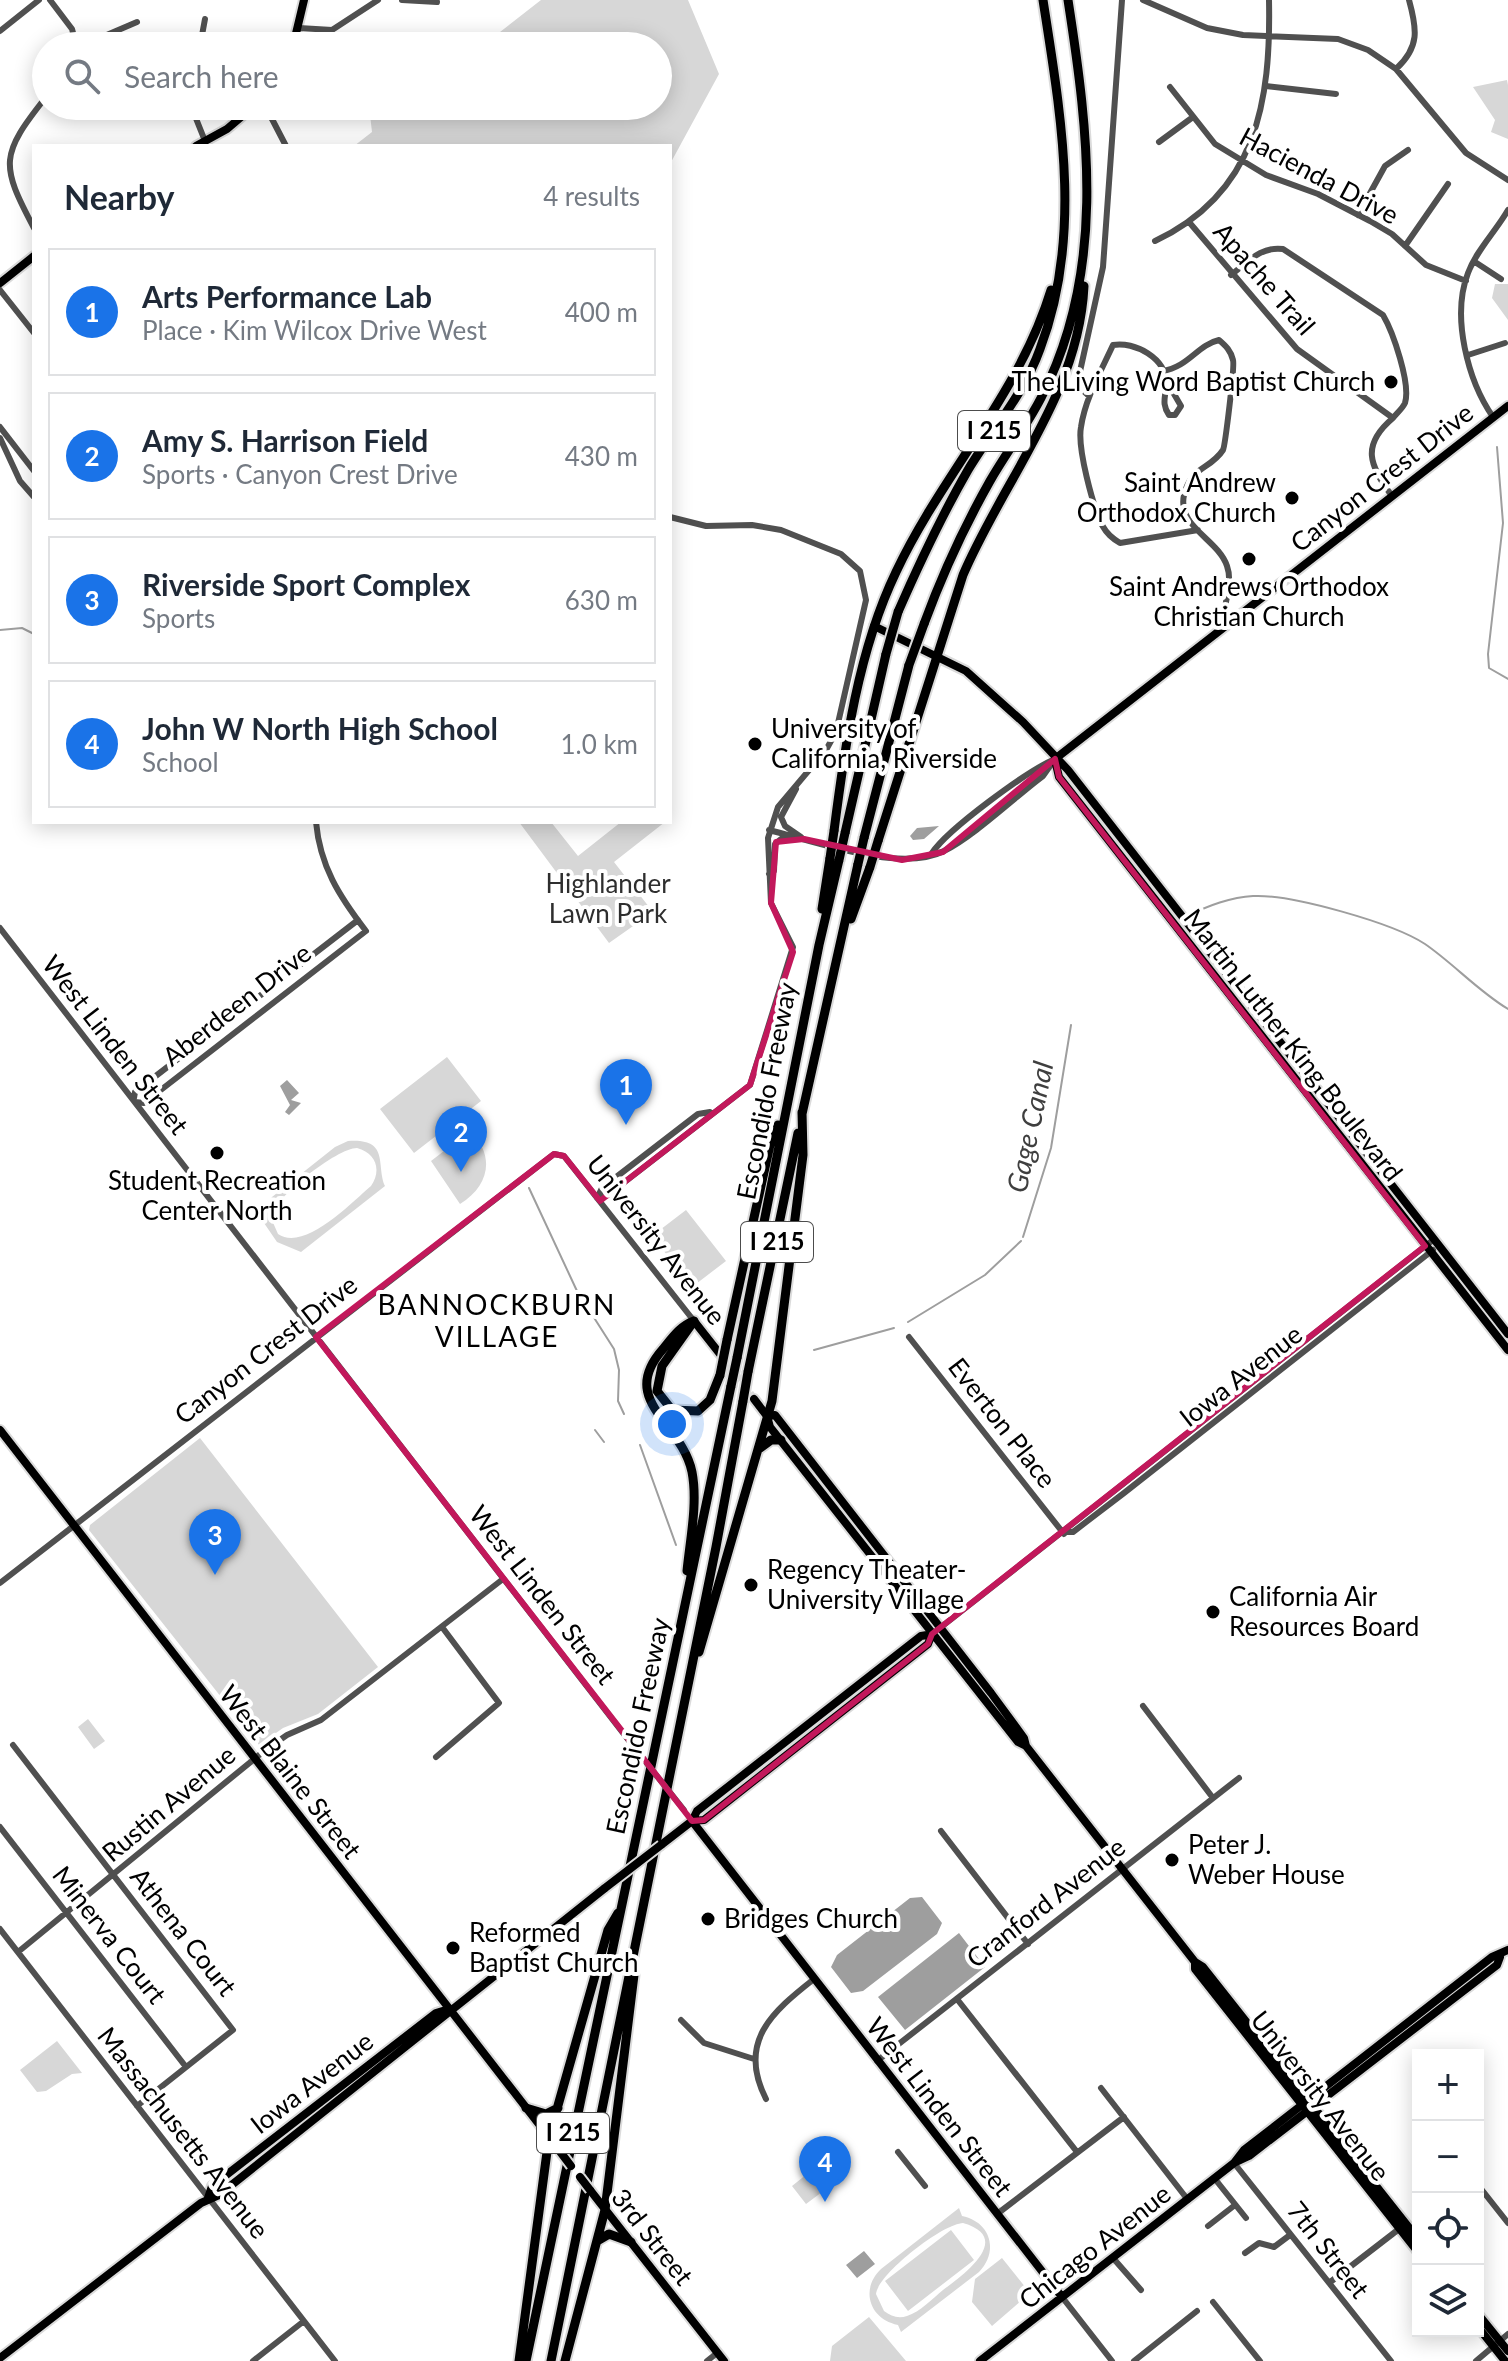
<!DOCTYPE html>
<html lang="en">
<head>
<meta charset="utf-8">
<style>
  :root { --surface:#fff; --page:#f2f2f3; --text:#1f2937; --muted:#747a83; --line:#e0e1e3; --accent:#1a73e8 }
  body { margin:0; font-family:Lato,sans-serif; background:var(--page); color:var(--text) }
  .controls { position:absolute; right:24px; bottom:24px; display:grid; overflow:hidden; border-radius:0px; box-shadow:0 4px 20px #0003 }
  .controls button { width:72px; height:72px; display:grid; place-items:center; padding:0; border:0; border-bottom:2px solid var(--line); background:var(--surface); color:var(--text); font:40px sans-serif }
  .you { position:absolute; left:672px; top:1424px; width:28px; height:28px; margin:-20px; border:6px solid #fff; border-radius:50%; background:#1a73e8; box-shadow:0 0 0 12px #1a73e833 }
  .badge { display:grid; place-items:center; width:52px; height:52px; border-radius:50%; background:var(--accent); color:#fff; font-size:26px; font-weight:700 }
  .pin { position:absolute; translate:-50% -66px; filter:drop-shadow(0 2px 4px #0008) }
  .pin::after { content:''; position:absolute; top:42px; width:28px; height:24px; background:inherit; clip-path:polygon(0 0,100% 0,50% 100%) }
  .list { margin:0; padding:0; list-style:none }
  h2 { display:flex; justify-content:space-between; align-items:center; height:104px; margin:0; padding:0 32px; font-size:34px }
  h2 small { font-size:26px; font-weight:400; color:var(--muted) }
  .list li { display:grid; grid-template-columns:52px 1fr auto; gap:24px; align-items:center; box-sizing:border-box; height:128px; margin:0 16px 16px; padding:0 16px; border:2px solid var(--line); border-radius:0px }
  .list b { display:block; font-size:30px; white-space:nowrap }
  .list p { margin:0; font-size:26px; white-space:nowrap; color:var(--muted) }
  .list em { font-size:26px; font-style:normal; color:var(--muted) }
  .icon { flex:none; width:44px; height:44px; fill:none; stroke:currentColor; stroke-width:2; stroke-linecap:round; stroke-linejoin:round }
  .map { position:relative; flex:none; width:1508px; height:2361px; overflow:hidden }
  .search { position:absolute; background:var(--surface); box-shadow:0 4px 20px #0003; left:32px; top:32px; width:640px; height:88px; display:flex; align-items:center; gap:20px; box-sizing:border-box; padding:0 28px; border-radius:44px; color:var(--muted); font-size:30px }
  .panel { position:absolute; background:var(--surface); box-shadow:0 4px 20px #0003; left:32px; top:144px; width:640px; height:680px; border-radius:0px }
  .map>svg:first-child { display:block }
  .green { fill:#d7d7d7; fill-rule:evenodd }
  .water { fill:#9e9e9e }
  .lines { fill:none; stroke-linecap:round; stroke-linejoin:round }
  .stream { stroke:#9e9e9e; stroke-width:2 }
  .major-tunnel { stroke:#d9d9d9; stroke-width:8; stroke-dasharray:8 4; stroke-linecap:butt }
  .major-casing { stroke:#dbdbdb; stroke-width:12 }
  .highway-casing { stroke:#dbdbdb; stroke-width:13 }
  .minor { stroke:#505050; stroke-width:6 }
  .major { stroke:#000; stroke-width:8 }
  .highway { stroke:#000; stroke-width:9 }
  .major-bridge-casing { stroke:#dbdbdb; stroke-width:12; stroke-linecap:butt }
  .highway-bridge-casing { stroke:#dbdbdb; stroke-width:13; stroke-linecap:butt }
  .minor-bridge { stroke:#505050; stroke-width:6 }
  .major-bridge { stroke:#000; stroke-width:8 }
  .highway-bridge { stroke:#000; stroke-width:9 }
  .marked { fill:none; stroke:#c2185b; stroke-width:6; stroke-linejoin:round }
  .poi-dot { fill:#000; stroke:#fff; stroke-width:3 }
  .labels { text-anchor:middle; stroke-width:8; stroke-linejoin:round; paint-order:stroke }
  .shield { fill:#fff; stroke:#4c4c4c; stroke-width:2 }
  .shield-label { font-size:24px; font-weight:bold; fill:#000 }
  .street-label { font-size:26px; fill:#000; stroke:#fff }
  .poi-label { font-size:26px; fill:#000; stroke:#fff; text-anchor:start }
  .park-label { font-size:26px; fill:#2e2e2e; stroke:#fff }
  .water-label { font-size:28px; font-style:italic; fill:#3f3f3f; stroke:#fff }
  .neighbourhood-label { font-size:28px; letter-spacing:2px; fill:#000; stroke:#fff }
</style>
</head>
<body>
<div class="map">
<svg width="1508" height="2361" viewBox="0 0 1508 2361">
  <rect width="100%" height="100%" fill="#fff"/>
  <path class="green" d="M541 0H688L719 74 670 164V146H354L372 132 369 106H658V46H482Z
    M1507 80 1508 85V139L1491 132 1495 120 1473 87Z
    M1495 284H1508V320L1492 298Z
    M519 822H551L578 856 621 822H665L614 862 653 912 609 943Z
    M447 1057 481 1101 414 1153 380 1109Z
    M470 1131C496 1156 489 1186 460 1204L431 1161Z
    M348 1141C390 1138 376 1165 385 1186L301 1252 277 1242 264 1223 265 1209 272 1197 335 1147ZM357 1148C376 1153 382 1170 371 1186 350 1204 304 1252 278 1234L271 1218C273 1198 337 1148 357 1148Z
    M686 1210 726 1261 692 1287 652 1236Z
    M200 1438 378 1667 318 1714 283 1728 259 1745 89 1530 90 1525Z
    M88 1719 105 1741 94 1749 78 1727Z
    M57 2041 82 2073 72 2074 46 2091 37 2092 20 2070Z
    M807 2174 822 2192 806 2204 792 2186Z
    M959 2208 962 2216C991 2222 999 2251 979 2272L901 2332 898 2325C869 2319 860 2289 881 2269ZM963 2223C1015 2238 962 2276 943 2290 933 2298 920 2312 907 2316 898 2319 891 2316 884 2311L876 2294C878 2274 942 2224 963 2223Z
    M951 2230 974 2260 908 2311 885 2281Z
    M1002 2258 1030 2293 992 2326 972 2302 975 2279Z
    M869 2317 906 2361H830L832 2346Z"/>
  <path class="water" d="M939 826 924 839 913 840 910 836 917 828Z
    M287 1080 299 1093 291 1100 301 1103 289 1115 285 1112 290 1105 280 1086Z
    M922 1897 942 1923 937 1934 863 1991 851 1993 831 1967 837 1955 910 1898Z
    M959 1933 985 1967 905 2030 878 1997Z
    M864 2251 875 2264 857 2278 846 2265Z"/>
  <g class="lines">
    <path class="stream" d="M1497 447 1503 523 1488 654 1489 668 1508 679
      M0 630 22 628 34 634
      M1188 915C1209 906 1230 897 1253 896 1291 894 1393 923 1425 944 1454 964 1478 991 1508 1009
      M529 1188 577 1291 614 1349 619 1370 618 1401 624 1414
      M1023 1237 1051 1148 1071 1025
      M908 1322 985 1275 1021 1241
      M814 1350 894 1328
      M595 1430 604 1442
      M640 1445 676 1545"/>
    <path class="major-tunnel" d="M721 1355 754 1399"/>
    <g class="major-casing">
      <path id="major" d="M293 46 304 0
        M196 146 227 129 254 106
        M0 283 34 256
        M874 626 966 671 1023 722 1068 770 1508 1334
        M1055 759 1508 406
        M1055 760 1059 777 1508 1350
        M694 1321 720 1354
        M754 1399 767 1416 770 1427 1018 1742 1026 1746 1195 1962 1203 1967 1418 2239
        M767 1416 775 1415 991 1693 1024 1738 1026 1746
        M0 1430 552 2141
        M692 1821 1062 2297
        M692 1821 704 1820 928 1644 932 1634
        M661 1845 692 1821 697 1811 921 1636 933 1634
        M1195 1962V1969L1418 2252
        M1234 2163 1244 2150 1492 1957 1508 1950
        M590 2190 724 2361
        M208 2198 212 2186 436 2013 449 2009
        M1478 2314 1508 2351
        M1478 2327 1505 2361
        M0 2358 201 2203 219 2195 605 1888
        M980 2361 1234 2163 1249 2156 1497 1965 1500 1957"/>
    </g>
    <g class="highway-casing">
      <path id="highway" d="M898 612C919 564 942 515 968 470 992 430 1024 394 1040 349 1083 236 1061 116 1043 0
        M924 624C942 575 964 527 990 481 1006 453 1026 427 1041 398 1106 272 1089 135 1068 0
        M834 831C845 745 858 651 896 572 942 474 1019 395 1051 290
        M845 833 886 654
        M864 838 909 665
        M878 841 963 575C1004 479 1079 394 1084 286
        M822 909 830 858
        M851 919 870 867
        M802 1114 858 864
        M694 1321 662 1366 657 1391 672 1410 698 1411 710 1400 720 1375
        M727 1340 770 1145 778 1125
        M737 1358 819 945 839 860
        M748 1372 798 1133
        M760 1448 771 1440H781
        M687 1571C690 1540 698 1503 692 1472 682 1422 617 1401 663 1349 672 1338 680 1326 694 1321
        M699 1652 772 1401 803 1155 802 1112
        M526 2108 546 2114 558 2108
        M597 2241 609 2234 631 2242
        M519 2361 549 2137 608 1930 618 1913
        M526 2361 731 1386
        M551 2361 716 1547 743 1401
        M565 2361 605 2210 634 1975"/>
    </g>
    <path class="minor" d="M50 0 72 29 76 44
      M402 0 437 2
      M1143 0 1207 28 1243 35 1338 39 1368 50 1396 69 1466 153 1508 180
      M299 28 332 30 378 0
      M0 31 39 0
      M76 42 95 40 137 22
      M200 46 205 19
      M1396 69C1420 47 1417 29 1409 0
      M1266 86 1336 94
      M1170 87 1215 144 1266 175 1318 194 1370 221 1392 234 1426 265 1466 281
      M191 106 205 141
      M259 106 272 119 286 146
      M1159 142 1193 117
      M1358 215 1385 166 1408 150
      M1189 222 1297 349 1393 418C1361 445 1369 465 1392 496
      M34 228C0 164 0 155 46 97
      M1155 241C1257 193 1271 101 1269 0
      M1405 246 1448 184
      M1475 262 1501 279
      M1231 275C1248 262 1261 246 1283 249L1383 315C1393 332 1411 384 1405 403 1403 408 1396 414 1393 418
      M0 290 34 333
      M1468 355 1505 343
      M1162 371C1189 367 1197 345 1219 340 1226 346 1231 351 1233 360 1235 366 1225 446 1223 450 1210 470 1191 466 1184 495 1177 527 1218 539 1227 566 1232 580 1227 594 1225 608L1233 619
      M1167 382 1181 406 1175 415H1169C1161 403 1166 397 1166 384 1167 358 1134 341 1113 345 1101 371 1085 399 1081 427 1077 448 1093 506 1102 525 1107 534 1112 538 1120 543L1198 530
      M1089 396 1077 385 1103 267 1122 0
      M1493 417C1468 381 1451 317 1468 273 1476 251 1496 231 1508 210
      M0 427 34 471
      M0 438 20 481 34 497
      M796 789 781 817 785 826 801 837
      M769 830C816 842 901 873 944 851 973 837 1016 796 1043 776L1055 759
      M932 853C948 829 1027 771 1055 759
      M769 874 774 871 775 844 781 839H796
      M0 928 633 1746
      M134 1098 135 1092 358 920
      M135 1102 144 1103 366 931C339 896 320 866 316 822
      M597 1198 608 1195 750 1085 793 947 771 903 768 838 778 807 826 750 836 732 866 600 860 571 841 554 781 530 752 525 706 526 670 517
      M597 1198 602 1188 698 1114 710 1112
      M909 1337 1064 1534
      M1066 1532H1073L1124 1493 1433 1250
      M0 1583 554 1154 564 1156 694 1321
      M940 1628 1433 1240
      M1143 1706 1213 1798
      M13 1745 233 2030 137 2106
      M436 1757 499 1703 442 1627
      M0 1827 186 2067
      M941 1831 1028 1944
      M0 1929 335 2361
      M18 1952 264 1751 287 1735 321 1720 503 1579
      M957 1999 1077 2152
      M681 2020 704 2043 754 2059
      M877 2061 1239 1778
      M1101 2088 1188 2200
      M766 2099C737 2042 772 2012 814 1979
      M898 2152 925 2186
      M1234 2163 1391 2361
      M1215 2179 1246 2218
      M1478 2185 1508 2223
      M997 2214 1124 2117
      M1208 2226 1235 2205
      M1245 2253 1259 2243 1274 2247 1290 2235
      M1113 2258 1141 2290
      M1329 2283 1399 2229
      M1062 2297 1112 2361
      M1213 2302 1260 2361
      M253 2361 304 2321
      M707 2361 717 2353
      M1134 2361 1197 2311
      M1476 2361 1508 2334"/>
    <use href="#major" class="major"/>
    <use href="#highway" class="highway"/>
    <g class="major-bridge-casing">
      <path id="major-bridge" d="M605 1888 661 1845
        M555 2145 571 2166
        M580 2177 590 2190"/>
    </g>
    <g class="highway-bridge-casing">
      <path id="highway-bridge" d="M886 654 898 612
        M909 665 924 624
        M830 858 834 831
        M839 860 845 833
        M858 864 864 838
        M870 867 878 841
        M720 1375 727 1340
        M731 1386 737 1358
        M743 1401 748 1372"/>
    </g>
    <path class="minor-bridge" d="M633 1746 684 1810"/>
    <use href="#major-bridge" class="major-bridge"/>
    <use href="#highway-bridge" class="highway-bridge"/>
  </g>
  <path class="marked" d="M1055 759 1059 777 1425 1246 932 1634 928 1644 704 1820 692 1821 316 1337 554 1154 564 1156 600 1201 750 1085 793 952 771 903 776 842 804 839 902 860 943 852Z"/>
  <g class="poi-dot">
    <circle cx="1391" cy="382" r="8"/>
    <circle cx="1292" cy="498" r="8"/>
    <circle cx="1249" cy="559" r="8"/>
    <circle cx="755" cy="744" r="8"/>
    <circle cx="217" cy="1153" r="8"/>
    <circle cx="751" cy="1585" r="8"/>
    <circle cx="1213" cy="1612" r="8"/>
    <circle cx="1172" cy="1860" r="8"/>
    <circle cx="708" cy="1919" r="8"/>
    <circle cx="453" cy="1948" r="8"/>
  </g>
  <g class="labels">
    <g class="shield">
      <rect x="958" y="411" width="72" height="40" rx="6"/>
      <rect x="741" y="1222" width="72" height="40" rx="6"/>
      <rect x="537" y="2113" width="72" height="40" rx="6"/>
    </g>
    <g class="shield-label">
      <text x="994" y="439">I 215</text>
      <text x="777" y="1250">I 215</text>
      <text x="573" y="2141">I 215</text>
    </g>
    <g class="street-label">
      <text transform="translate(1319 176) rotate(28)" y="9">Hacienda Drive</text>
      <text transform="translate(1264 279) rotate(49)" y="9">Apache Trail</text>
      <text transform="translate(1382 478) rotate(-38)" y="9">Canyon Crest Drive</text>
      <text transform="translate(237 1005) rotate(-38)" y="9">Aberdeen Drive</text>
      <text transform="translate(115 1045) rotate(52)" y="9">West Linden Street</text>
      <text transform="translate(1293 1045) rotate(52)" y="9">Martin Luther King Boulevard</text>
      <text transform="translate(767 1091) rotate(-79)" y="9">Escondido Freeway</text>
      <text transform="translate(656 1240) rotate(52)" y="9">University Avenue</text>
      <text transform="translate(266 1350) rotate(-38)" y="9">Canyon Crest Drive</text>
      <text transform="translate(1241 1376) rotate(-38)" y="9">Iowa Avenue</text>
      <text transform="translate(1002 1423) rotate(52)" y="9">Everton Place</text>
      <text transform="translate(542 1595) rotate(52)" y="9">West Linden Street</text>
      <text transform="translate(638 1726) rotate(-78)" y="9">Escondido Freeway</text>
      <text transform="translate(290 1772) rotate(52)" y="9">West Blaine Street</text>
      <text transform="translate(169 1804) rotate(-40)" y="9">Rustin Avenue</text>
      <text transform="translate(1046 1903) rotate(-38)" y="9">Cranford Avenue</text>
      <text transform="translate(183 1932) rotate(52)" y="9">Athena Court</text>
      <text transform="translate(109 1935) rotate(52)" y="9">Minerva Court</text>
      <text transform="translate(312 2083) rotate(-38)" y="9">Iowa Avenue</text>
      <text transform="translate(1320 2096) rotate(52)" y="9">University Avenue</text>
      <text transform="translate(939 2107) rotate(52)" y="9">West Linden Street</text>
      <text transform="translate(183 2133) rotate(52)" y="9">Massachusetts Avenue</text>
      <text transform="translate(652 2237) rotate(52)" y="9">3rd Street</text>
      <text transform="translate(1095 2247) rotate(-38)" y="9">Chicago Avenue</text>
      <text transform="translate(1328 2250) rotate(52)" y="9">7th Street</text>
    </g>
    <g class="poi-label">
      <text x="1375" y="391" text-anchor="end">The Living Word Baptist Church</text>
      <text x="1276" y="492" text-anchor="end">Saint Andrew<tspan x="1276" dy="30">Orthodox Church</tspan></text>
      <text x="1249" y="596" text-anchor="middle">Saint Andrews Orthodox<tspan x="1249" dy="30">Christian Church</tspan></text>
      <text x="771" y="738">University of<tspan x="771" dy="30">California, Riverside</tspan></text>
      <text x="217" y="1190" text-anchor="middle">Student Recreation<tspan x="217" dy="30">Center North</tspan></text>
      <text x="767" y="1579">Regency Theater-<tspan x="767" dy="30">University Village</tspan></text>
      <text x="1229" y="1606">California Air<tspan x="1229" dy="30">Resources Board</tspan></text>
      <text x="1188" y="1854">Peter J.<tspan x="1188" dy="30">Weber House</tspan></text>
      <text x="724" y="1928">Bridges Church</text>
      <text x="469" y="1942">Reformed<tspan x="469" dy="30">Baptist Church</tspan></text>
    </g>
    <g class="park-label">
      <text x="608" y="893">Highlander<tspan x="608" dy="30">Lawn Park</tspan></text>
    </g>
    <g class="water-label">
      <text transform="translate(1030 1127) rotate(-78)" y="10">Gage Canal</text>
    </g>
    <g class="neighbourhood-label">
      <text x="497" y="1315">BANNOCKBURN<tspan x="497" dy="32">VILLAGE</tspan></text>
    </g>
  </g>
</svg>
<div class="controls">
<button>+</button>
<button>−</button>
<button><svg class="icon" aria-label="locate" viewBox="0 0 24 24"><circle cx="12" cy="12" r="6"/><path d="M12 2v4M12 18v4M2 12h4M18 12h4"/></svg></button>
<button><svg class="icon" aria-label="layers" viewBox="0 0 24 24"><path d="M12 4l9 5-9 5-9-5zM3 14l9 5 9-5"/></svg></button>
</div>
<div class="you"></div>
<div class="pin badge" style="left:626px;top:1125px">1</div>
<div class="pin badge" style="left:461px;top:1172px">2</div>
<div class="pin badge" style="left:215px;top:1575px">3</div>
<div class="pin badge" style="left:825px;top:2202px">4</div>
<div class="search"><svg class="icon" aria-label="search" viewBox="0 0 24 24"><circle cx="10" cy="10" r="6"/><path d="M15 15l6 6"/></svg>Search here</div>
<section class="panel">
<h2>Nearby<small>4 results</small></h2>
<ul class="list">
<li><span class="badge">1</span><div><b>Arts Performance Lab</b><p>Place · Kim Wilcox Drive West</p></div><em>400 m</em></li>
<li><span class="badge">2</span><div><b>Amy S. Harrison Field</b><p>Sports · Canyon Crest Drive</p></div><em>430 m</em></li>
<li><span class="badge">3</span><div><b>Riverside Sport Complex</b><p>Sports</p></div><em>630 m</em></li>
<li><span class="badge">4</span><div><b>John W North High School</b><p>School</p></div><em>1.0 km</em></li>
</ul>
</section>
</div>
</body>
</html>
